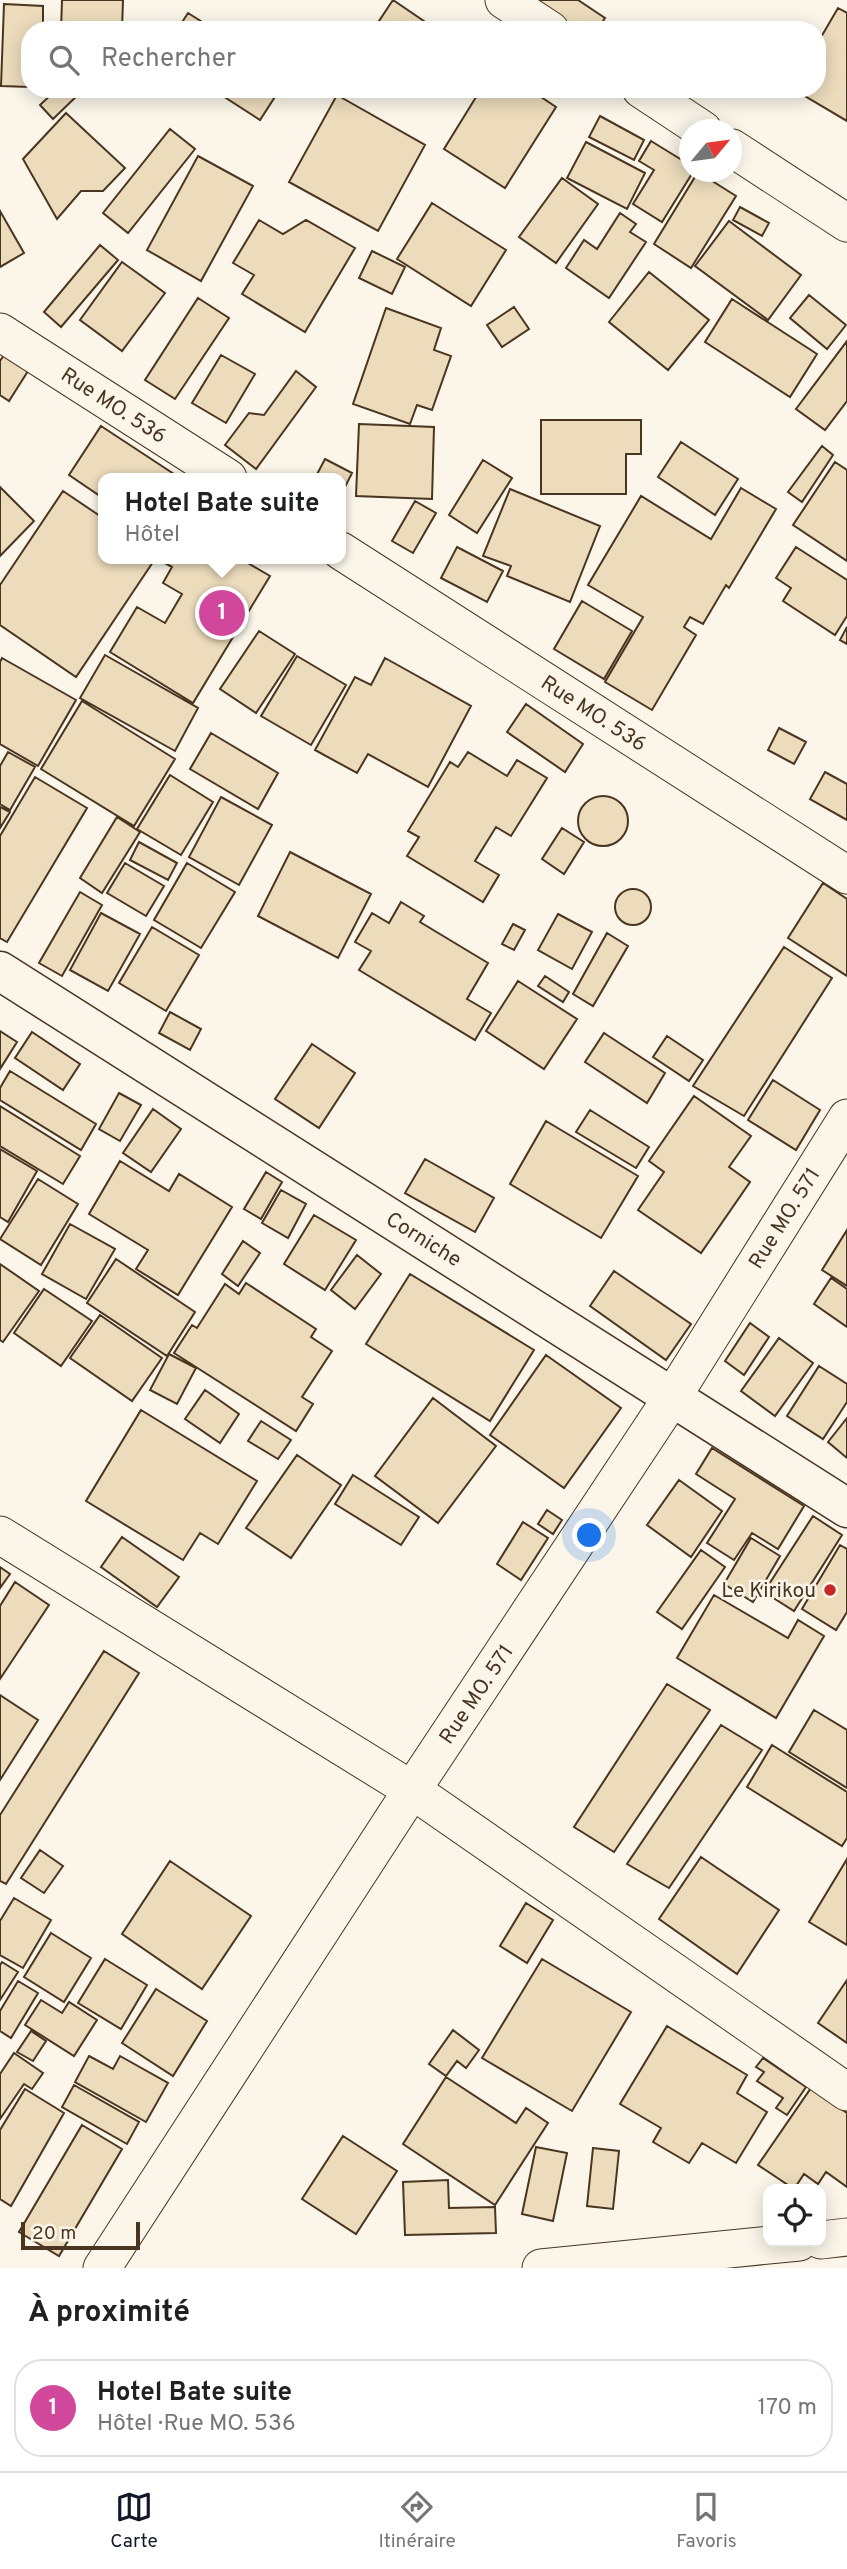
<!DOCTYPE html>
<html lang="fr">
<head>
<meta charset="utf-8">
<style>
  :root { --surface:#fff; --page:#f2f2f2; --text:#202124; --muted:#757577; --line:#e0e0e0; --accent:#111827 }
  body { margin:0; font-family:Overpass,sans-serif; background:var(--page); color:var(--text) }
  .controls { position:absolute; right:21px; bottom:21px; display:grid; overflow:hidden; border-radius:14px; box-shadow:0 4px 18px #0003 }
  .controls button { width:63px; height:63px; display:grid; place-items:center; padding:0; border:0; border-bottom:2px solid var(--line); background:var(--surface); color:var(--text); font:35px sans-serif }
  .compass { position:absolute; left:679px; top:119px; width:63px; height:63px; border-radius:50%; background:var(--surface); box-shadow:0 4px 18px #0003; rotate:61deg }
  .scale { position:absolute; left:21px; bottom:18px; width:119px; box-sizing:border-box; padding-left:7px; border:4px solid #4a3520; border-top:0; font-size:19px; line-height:24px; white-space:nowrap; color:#4a3520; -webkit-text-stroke:5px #fbf6e9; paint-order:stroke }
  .you { position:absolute; left:590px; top:1536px; width:24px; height:24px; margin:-18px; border:5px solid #fff; border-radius:50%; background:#1a73e8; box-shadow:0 0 0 10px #1a73e833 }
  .badge { display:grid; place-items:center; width:46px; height:46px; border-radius:50%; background:var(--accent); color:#fff; font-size:23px; font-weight:700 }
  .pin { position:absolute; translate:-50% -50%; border:4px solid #fff; box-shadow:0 2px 7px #0006 }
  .popup { position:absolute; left:98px; top:473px; width:248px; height:91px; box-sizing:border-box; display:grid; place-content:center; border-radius:14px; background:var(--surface); filter:drop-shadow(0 2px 5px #0005); font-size:23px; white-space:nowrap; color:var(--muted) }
  .popup b { font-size:26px; color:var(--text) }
  .popup::after { content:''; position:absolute; left:50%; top:100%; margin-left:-14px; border:14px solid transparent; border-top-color:var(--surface) }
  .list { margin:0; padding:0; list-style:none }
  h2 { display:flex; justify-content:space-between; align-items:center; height:91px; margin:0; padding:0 28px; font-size:30px }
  h2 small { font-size:23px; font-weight:400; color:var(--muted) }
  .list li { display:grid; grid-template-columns:46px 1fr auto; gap:21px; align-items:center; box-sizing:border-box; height:98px; margin:0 14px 14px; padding:0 14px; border:2px solid var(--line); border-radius:28px }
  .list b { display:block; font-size:26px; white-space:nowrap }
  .list p { margin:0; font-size:23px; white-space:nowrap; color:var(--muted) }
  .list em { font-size:23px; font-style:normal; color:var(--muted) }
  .icon { flex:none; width:38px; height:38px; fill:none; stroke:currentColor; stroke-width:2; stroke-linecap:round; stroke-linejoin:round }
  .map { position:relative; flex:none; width:847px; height:2268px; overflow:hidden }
  .search { position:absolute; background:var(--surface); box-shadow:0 4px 18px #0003; left:21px; right:21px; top:21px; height:77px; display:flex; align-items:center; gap:18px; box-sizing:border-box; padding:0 24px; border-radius:28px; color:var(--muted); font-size:26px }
  .sheet { height:203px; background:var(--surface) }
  nav { display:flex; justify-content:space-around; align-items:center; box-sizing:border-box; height:98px; border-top:2px solid var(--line); background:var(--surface); font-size:19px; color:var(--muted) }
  nav a { display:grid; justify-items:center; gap:4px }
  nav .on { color:var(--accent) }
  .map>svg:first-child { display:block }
  .building { fill:#ecdcbc; stroke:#4a3520; stroke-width:2 }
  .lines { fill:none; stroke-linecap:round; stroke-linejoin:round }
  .minor-casing { stroke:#4a3520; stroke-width:39 }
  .tertiary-casing { stroke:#4a3520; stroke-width:41 }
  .minor { stroke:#fbf6e9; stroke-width:37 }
  .tertiary { stroke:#fbf6e9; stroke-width:38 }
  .poi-dot { fill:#c62828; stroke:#fbf6e9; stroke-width:2.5 }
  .labels { text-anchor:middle; stroke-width:5; stroke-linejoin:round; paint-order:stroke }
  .street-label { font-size:21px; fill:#4a3520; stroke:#fbf6e9 }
  .poi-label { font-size:21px; fill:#4a3520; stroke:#fbf6e9; text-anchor:end }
</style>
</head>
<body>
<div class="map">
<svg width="847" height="2268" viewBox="0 0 847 2268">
  <rect width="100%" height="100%" fill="#fbf6e9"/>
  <path class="building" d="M62 0H123L122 30H61Z
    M393 0 437 30H373Z
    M530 0H578L605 18 597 30H563Z
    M4 4 43 6V30H30V87L1 86Z
    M838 8 847 13V121L793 89H817V44Z
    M188 13 215 30H177Z
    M57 89H84L53 119 40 105Z
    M212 89H280L260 120Z
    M481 89H529L556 107 505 188 444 149Z
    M337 95 425 145 378 231 289 182Z
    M66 113 125 168 103 191H81L57 219 23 159Z
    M600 116 644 140 634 160 589 137Z
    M170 129 195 149 128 233 103 213Z
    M651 141 690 165V172H693L662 222 633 204 654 170 639 161Z
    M586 142 645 173 627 209 567 178Z
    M198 156 253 186 201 281 147 250Z
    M698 172 736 196 691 268 654 244Z
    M562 178 598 204 556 263 519 237Z
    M432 203 506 250 471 306 397 259Z
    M740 207 769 223 762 236 733 220Z
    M0 211 24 253 0 267Z
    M620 213 636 224 630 232 646 242 609 298 566 268 584 240 597 249Z
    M259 220 283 234 306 220 355 248 305 332 242 294 254 275 233 263Z
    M729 221 801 275 768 320 695 266Z
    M100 245 118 260 61 327 44 312Z
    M372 251 405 267 392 294 359 278Z
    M122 262 165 293 122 351 80 320Z
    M649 272 709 320 668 370 609 322Z
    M809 295 846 325 827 349 790 318Z
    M198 298 229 318 175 399 145 380Z
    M732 299 817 354 790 397 705 342Z
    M514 307 529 329 502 347 487 325Z
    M386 308 441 328 434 350 451 356 432 410 417 405 410 424 353 404Z
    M847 341V401L825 430 796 409Z
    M4 355 28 371 9 401 0 395V361Z
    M221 355 255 374 226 423 192 403Z
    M296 371 316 387 256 469 225 445 249 413 264 415Z
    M541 420H641V454H626V494H541Z
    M359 424 434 427 432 499 356 496Z
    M101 426 180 478H103V498L69 475Z
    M681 442 738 479 715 515 658 477Z
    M822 446 833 455 802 502 788 492Z
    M325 459 352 473 341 495V478H315Z
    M483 460 512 478 477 533 449 515Z
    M835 462 847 470V561L793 525Z
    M0 487 34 521 0 556Z
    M741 488 776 509 729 588 726 585 703 624 690 617 684 627 696 635 652 710 605 682 643 617 588 585 641 496 711 539Z
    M510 489 600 526 570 602 507 576 511 566 483 556Z
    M63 491 103 518V559H155L76 677 0 625V585Z
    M415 501 436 513 413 553 392 541Z
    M457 547 503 571 487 602 441 578Z
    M796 547 847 580V616L835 635 783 601 791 588 776 578Z
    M163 559H241L270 576 193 703 110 652 137 607 165 623 182 594 163 583 172 567 161 561Z
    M582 601 632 631 604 679 554 649Z
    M847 627V644L840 640Z
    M259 631 295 654 256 713 220 689Z
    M105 655 198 708 175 751 80 698Z
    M297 656 346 685 311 745 261 716Z
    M2 658 76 700 38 766 0 744V662Z
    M385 658 471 706 428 787 368 754 357 773 315 750 355 677 371 685Z
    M82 701 175 759 134 826 41 769Z
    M526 704 583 744 565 772 507 732Z
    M779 728 806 742 794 764 768 750Z
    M211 733 278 773 258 809 190 769Z
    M8 752 35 767 10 810 0 804V766Z
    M468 752 507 776 517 760 547 778 511 836 496 827 475 861 499 875 483 902 407 856 419 837 408 831 450 762 458 767Z
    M825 772 847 784V820L810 799Z
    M170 775 213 802 181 855 137 829Z
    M35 777 87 808 7 942 0 938V836Z
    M578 821a25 25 0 1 1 50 0a25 25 0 1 1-50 0Z
    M221 797 272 825 239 885 189 857Z
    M0 807 10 812 0 828Z
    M117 817 140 832 102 893 80 878Z
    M562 828 584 842 564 874 542 859Z
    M139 842 177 863 168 880 130 860Z
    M290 852 371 894 338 958 258 916Z
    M125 863 164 886 146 916 107 893Z
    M187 863 235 892 201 948 154 920Z
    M823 883 847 899V976L788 938Z
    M615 907a18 18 0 1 1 36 0a18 18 0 1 1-36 0Z
    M80 892 102 905 62 976 39 963Z
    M401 902 424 916 420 922 488 963 467 999 491 1013 475 1040 359 970 371 951 355 942 372 913 389 923Z
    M101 913 140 934 108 991 70 970Z
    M558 914 592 932 572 969 538 950Z
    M513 924 525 930 514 950 502 944Z
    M152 927 199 955 166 1011 119 983Z
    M607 933 628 946 593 1006 573 994Z
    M784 947 832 978 744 1116 693 1086Z
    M545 976 569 992 563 1002 538 986Z
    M518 981 577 1019 544 1069 486 1031Z
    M170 1012 201 1029 190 1050 159 1033Z
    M0 1031 17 1042 0 1069Z
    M32 1032 80 1064 63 1090 15 1058Z
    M604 1033 665 1073 647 1103 585 1062Z
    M667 1036 703 1060 689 1081 653 1057Z
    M312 1044 355 1073 319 1128 275 1099Z
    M10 1071 96 1124 81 1150 0 1100V1088Z
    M773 1080 820 1110 796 1150 748 1120Z
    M119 1093 141 1105 120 1141 99 1129Z
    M694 1096 751 1136 729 1167 750 1182 701 1253 638 1210 664 1172 649 1161Z
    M0 1106 80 1156 63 1184 0 1146Z
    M153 1109 181 1129 151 1172 123 1153Z
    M590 1110 649 1147 636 1168 576 1132Z
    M546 1121 638 1176 601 1238 510 1184Z
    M0 1149 37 1171 8 1222 0 1217Z
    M425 1159 494 1198 475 1232 405 1193Z
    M120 1161 169 1191 179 1174 232 1207 178 1295 136 1269 148 1250 89 1214Z
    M266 1172 282 1182 261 1219 244 1209Z
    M38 1179 78 1204 41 1265 0 1239Z
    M281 1190 306 1204 288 1238 262 1223Z
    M314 1215 356 1240 325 1290 284 1264Z
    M70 1224 115 1249 86 1299 42 1274Z
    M847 1230V1286L822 1270Z
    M243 1241 260 1253 238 1286 222 1274Z
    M357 1255 381 1274 355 1309 331 1290Z
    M116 1259 195 1312 167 1356 87 1303Z
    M0 1264 39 1291 3 1342 0 1340Z
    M614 1271 691 1324 666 1360 590 1306Z
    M410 1274 534 1350 490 1421 366 1344Z
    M831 1278 847 1289V1327L814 1304Z
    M246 1283 316 1329 311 1337 332 1351 302 1397 313 1404 296 1431 174 1353 192 1325 197 1328 225 1284 239 1294Z
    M44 1289 92 1321 61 1366 14 1333Z
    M100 1315 162 1358 132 1401 70 1358Z
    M750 1323 769 1337 744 1375 725 1361Z
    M779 1338 813 1363 775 1416 741 1391Z
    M169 1354 196 1368 177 1404 150 1390Z
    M546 1355 621 1408 564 1488 490 1435Z
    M819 1366 847 1384V1402L823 1439 787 1416Z
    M205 1390 239 1414 220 1443 185 1419Z
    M433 1398 496 1446 438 1523 375 1476Z
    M141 1410 257 1481 218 1544 200 1533 183 1560 86 1501Z
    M847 1418V1458L828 1442Z
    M261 1421 291 1440 278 1459 248 1441Z
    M712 1448 804 1506 778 1549 752 1533 734 1560 707 1543 735 1499 696 1474Z
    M297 1455 341 1485 291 1558 246 1528Z
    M353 1475 419 1517 401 1545 335 1504Z
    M679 1480 722 1511 691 1557 647 1525Z
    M547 1510 562 1520 553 1534 538 1524Z
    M813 1516 842 1535 794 1611 764 1592Z
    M523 1522 548 1538 521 1580 497 1564Z
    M122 1537 179 1577 157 1607 101 1567Z
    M751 1538 780 1556 753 1602 724 1584Z
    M840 1545 847 1549V1612L836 1630 802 1609Z
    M701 1550 725 1567 682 1629 657 1612Z
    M0 1567 10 1574 0 1588Z
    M15 1582 49 1605 0 1679V1606Z
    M714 1595 788 1638 798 1620 824 1636 776 1718 677 1658Z
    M104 1651 139 1673 6 1884 0 1881V1815Z
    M667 1684 710 1710 614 1852 574 1827Z
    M0 1695 38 1720 0 1780Z
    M814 1710 847 1730V1788L789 1752Z
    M721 1725 762 1750 669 1888 627 1864Z
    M772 1745 847 1792V1838L842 1846 747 1787Z
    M40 1850 63 1866 44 1893 21 1878Z
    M701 1857 779 1910 737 1974 659 1919Z
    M847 1859V1945L809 1922Z
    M170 1861 251 1916 202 1989 122 1934Z
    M14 1898 51 1920 23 1968 0 1955V1921Z
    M526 1903 553 1920 527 1963 500 1946Z
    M51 1933 91 1958 64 2002 24 1977Z
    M105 1959 147 1985 121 2029 78 2003Z
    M542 1959 631 2012 572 2111 482 2058Z
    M2 1962 18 1972 0 2000V1965Z
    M847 1980V2043L818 2023Z
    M18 1981 38 1993 11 2038 0 2031V2011Z
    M156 1989 207 2021 173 2076 122 2043Z
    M41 2000 62 2013 69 2002 97 2020 74 2056 25 2025Z
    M667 2026 747 2075 737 2093 767 2112 736 2163 702 2143 689 2163 653 2142 661 2128 620 2104Z
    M453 2030 479 2050 466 2068 457 2061 446 2076 429 2064Z
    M31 2031 46 2041 33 2061 17 2052Z
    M14 2053 43 2073 32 2089 24 2084 0 2119V2074Z
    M89 2056 113 2069 120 2056 168 2083 146 2122 75 2082Z
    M763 2058 806 2087 787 2115 776 2108 783 2098 757 2081 764 2072 756 2067Z
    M446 2077 516 2123 526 2108 548 2123 495 2205 403 2144Z
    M74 2085 139 2122 127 2144 62 2107Z
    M811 2088 847 2113V2187L826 2172 818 2184 804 2174 794 2189 758 2165Z
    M25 2089 64 2113 11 2206 0 2199V2130Z
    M82 2125 122 2149 59 2256 19 2232Z
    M343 2136 397 2171 356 2234 302 2199Z
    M536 2147 567 2153 553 2221 522 2214Z
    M593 2148 619 2151 613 2209 587 2206Z
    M448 2180 449 2208 495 2207 496 2233 405 2235 403 2182Z"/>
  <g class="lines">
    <g class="minor-casing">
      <path id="minor" d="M504 0 550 30
        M641 89 703 130
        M732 148 847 223
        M0 332 228 478
        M341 551 847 875
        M0 1535 412 1790 847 2092
        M821 2240 847 2237
        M102 2268 412 1790 673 1396 847 1118
        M541 2268 799 2242"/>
    </g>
    <g class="tertiary-casing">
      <path id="tertiary" d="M0 971 847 1508"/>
    </g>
    <use href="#minor" class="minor"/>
    <use href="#tertiary" class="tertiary"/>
  </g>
  <circle class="poi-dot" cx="830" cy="1590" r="7"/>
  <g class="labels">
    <g class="street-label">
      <text transform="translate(114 405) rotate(33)" y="7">Rue MO. 536</text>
      <text transform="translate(594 713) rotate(33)" y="7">Rue MO. 536</text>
      <text transform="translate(784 1218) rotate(-58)" y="7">Rue MO. 571</text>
      <text transform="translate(424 1239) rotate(32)" y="7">Corniche</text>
      <text transform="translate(476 1694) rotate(-56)" y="7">Rue MO. 571</text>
    </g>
    <g class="poi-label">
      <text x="816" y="1597">Le Kirikou</text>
    </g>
  </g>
</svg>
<div class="controls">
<button><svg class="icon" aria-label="locate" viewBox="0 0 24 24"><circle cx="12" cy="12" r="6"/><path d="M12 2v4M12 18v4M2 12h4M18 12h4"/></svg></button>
</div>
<svg class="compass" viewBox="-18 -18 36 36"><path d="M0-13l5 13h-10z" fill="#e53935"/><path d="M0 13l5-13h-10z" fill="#757577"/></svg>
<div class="scale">20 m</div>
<div class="you"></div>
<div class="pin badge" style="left:222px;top:613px;background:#d1479c">1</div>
<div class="popup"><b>Hotel Bate suite</b>Hôtel</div>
<div class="search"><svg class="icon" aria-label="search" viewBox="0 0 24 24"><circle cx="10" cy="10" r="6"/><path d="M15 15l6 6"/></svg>Rechercher</div>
</div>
<section class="sheet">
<h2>À proximité<small></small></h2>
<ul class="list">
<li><span class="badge" style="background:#d1479c">1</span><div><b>Hotel Bate suite</b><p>Hôtel · Rue MO. 536</p></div><em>170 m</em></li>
</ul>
</section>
<nav>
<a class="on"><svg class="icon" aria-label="map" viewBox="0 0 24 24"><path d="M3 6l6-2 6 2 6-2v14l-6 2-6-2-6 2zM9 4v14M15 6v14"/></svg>Carte</a>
<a><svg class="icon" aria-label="directions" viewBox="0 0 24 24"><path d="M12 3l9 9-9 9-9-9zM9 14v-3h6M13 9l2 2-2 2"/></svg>Itinéraire</a>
<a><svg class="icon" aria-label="saved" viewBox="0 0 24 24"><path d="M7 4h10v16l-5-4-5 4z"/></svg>Favoris</a>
</nav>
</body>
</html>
